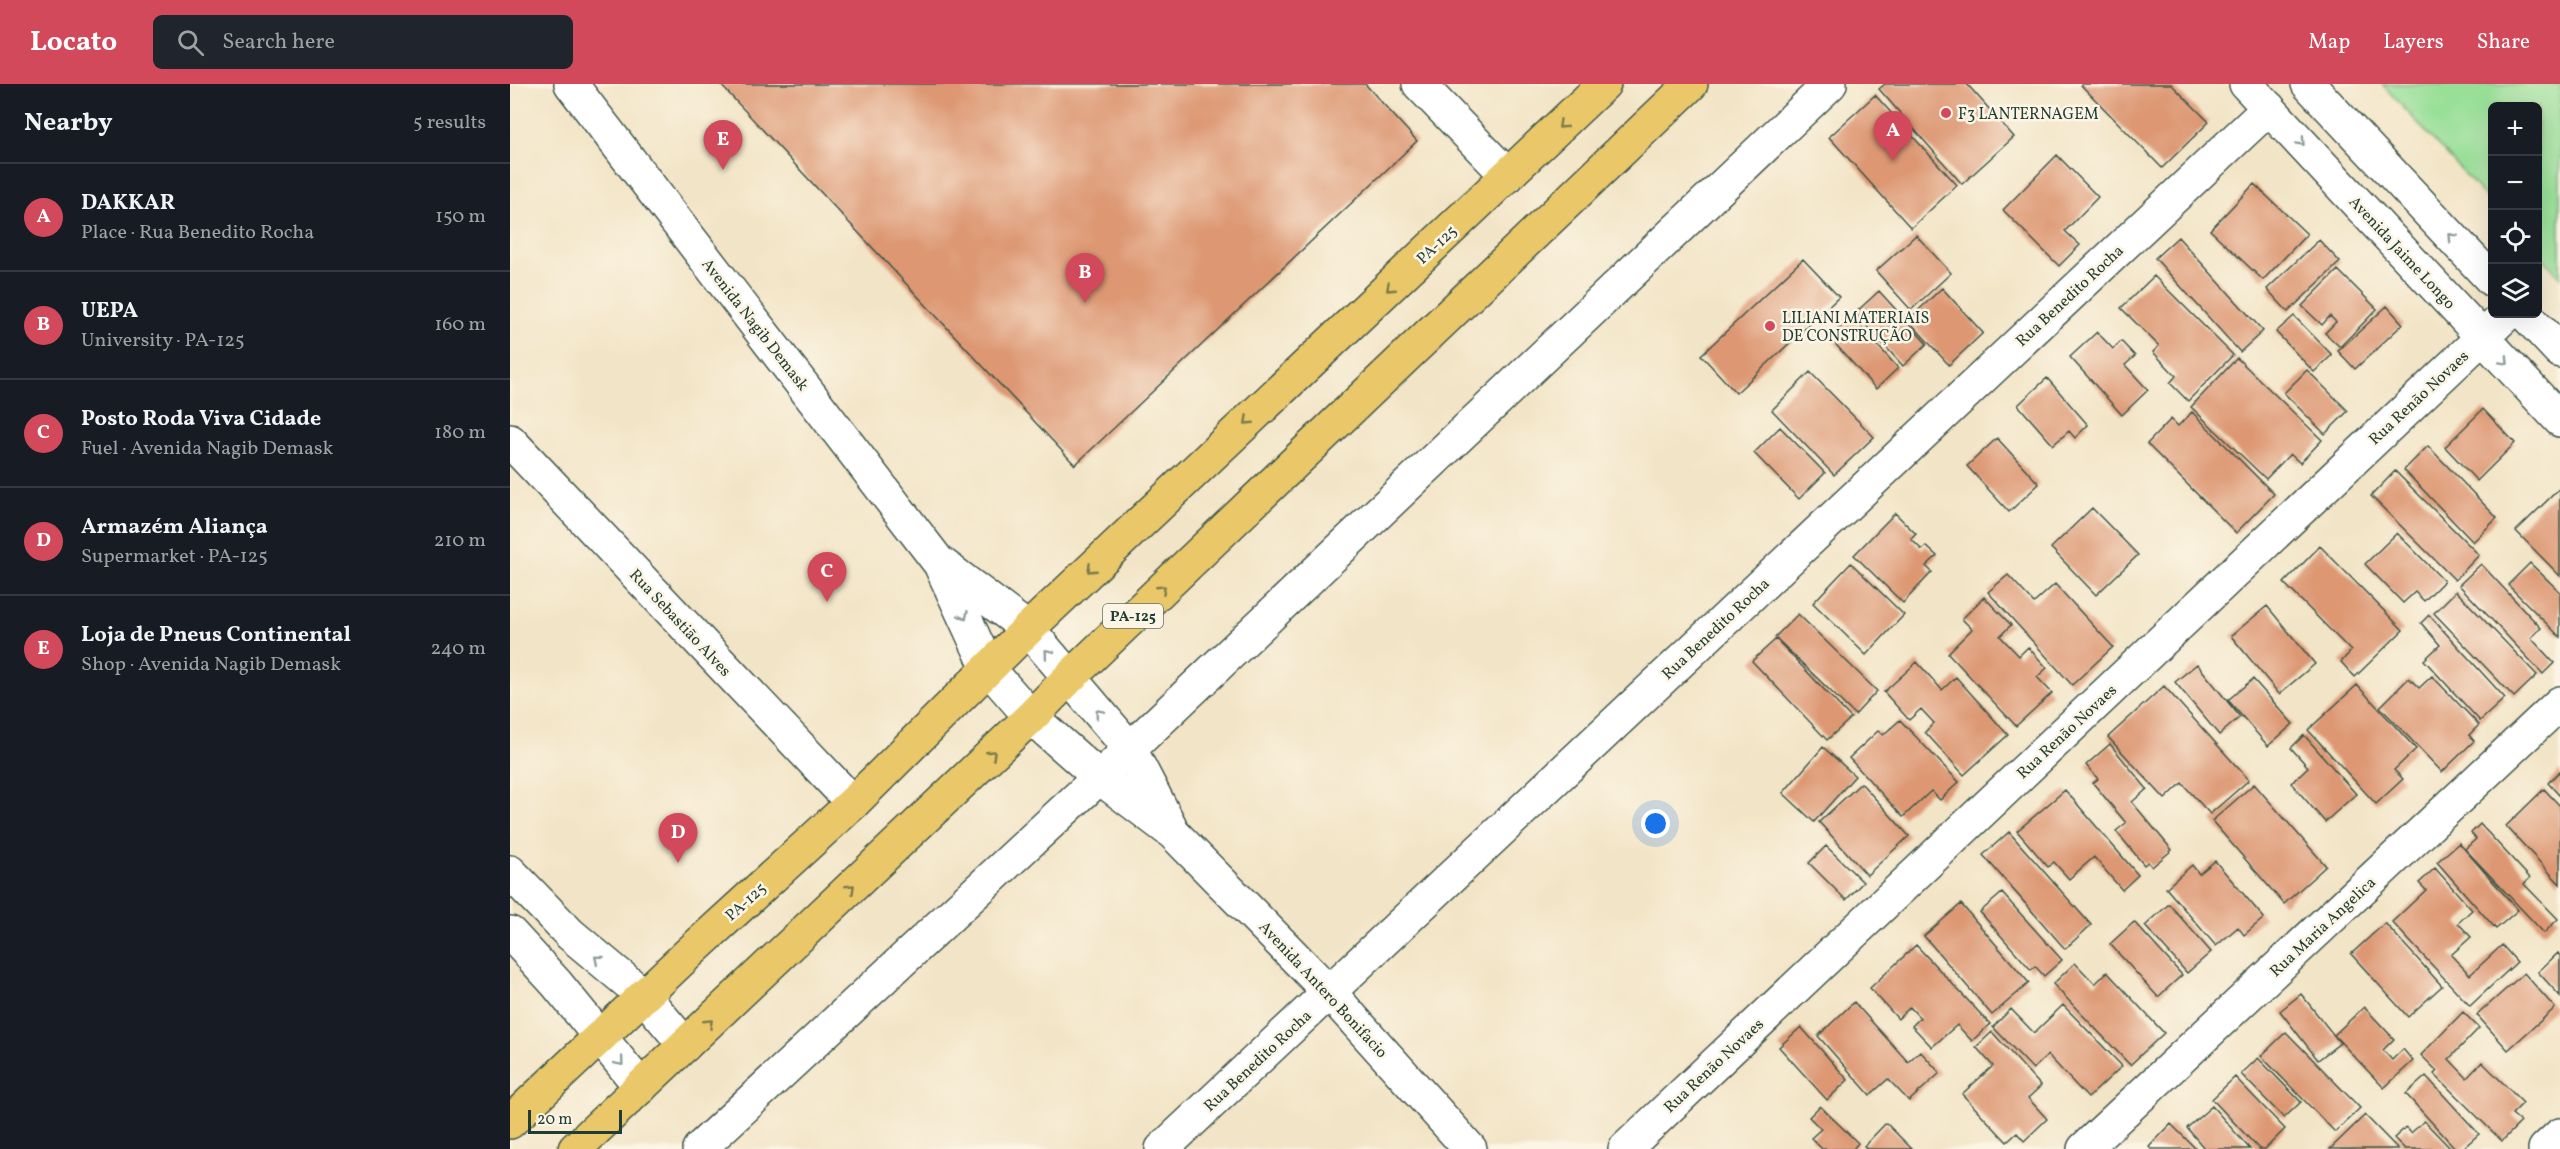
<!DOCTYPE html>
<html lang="en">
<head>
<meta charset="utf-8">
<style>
  :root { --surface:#171b24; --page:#20242c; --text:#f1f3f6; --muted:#9ea1a6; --line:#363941; --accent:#d1495b }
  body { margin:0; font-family:Vollkorn,serif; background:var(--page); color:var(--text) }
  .controls { position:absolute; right:18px; top:18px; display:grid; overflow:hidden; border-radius:9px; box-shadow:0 6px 24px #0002 }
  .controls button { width:54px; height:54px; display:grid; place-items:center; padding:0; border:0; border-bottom:2px solid var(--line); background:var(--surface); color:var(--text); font:30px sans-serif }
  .scale { position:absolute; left:18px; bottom:15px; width:94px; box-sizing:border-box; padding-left:6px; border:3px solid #1f3d34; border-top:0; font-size:16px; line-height:21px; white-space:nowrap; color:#1f3d34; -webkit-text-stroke:4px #fcf5e5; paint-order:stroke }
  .you { position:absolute; left:1146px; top:740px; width:21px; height:21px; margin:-15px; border:4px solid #fff; border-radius:50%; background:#1a73e8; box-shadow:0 0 0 9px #1a73e833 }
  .badge { display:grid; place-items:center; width:39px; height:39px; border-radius:50%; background:var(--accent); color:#fff; font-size:20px; font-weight:700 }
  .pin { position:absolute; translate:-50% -50px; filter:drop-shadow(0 2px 3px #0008) }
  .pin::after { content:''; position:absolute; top:32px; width:21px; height:18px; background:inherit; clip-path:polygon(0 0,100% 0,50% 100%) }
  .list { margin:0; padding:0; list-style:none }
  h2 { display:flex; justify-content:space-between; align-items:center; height:78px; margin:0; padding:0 24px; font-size:26px }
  h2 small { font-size:20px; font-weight:400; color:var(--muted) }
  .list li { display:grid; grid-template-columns:39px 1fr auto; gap:18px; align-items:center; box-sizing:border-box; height:108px; padding:0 24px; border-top:2px solid var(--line) }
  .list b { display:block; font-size:22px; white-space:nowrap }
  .list p { margin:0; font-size:20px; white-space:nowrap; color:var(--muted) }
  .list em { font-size:20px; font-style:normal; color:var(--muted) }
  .icon { flex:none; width:33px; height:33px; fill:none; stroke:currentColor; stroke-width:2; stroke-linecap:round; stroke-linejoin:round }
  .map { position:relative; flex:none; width:2050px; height:1065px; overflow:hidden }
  header { display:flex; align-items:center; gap:36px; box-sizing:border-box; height:84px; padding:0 30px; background:var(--accent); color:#fff }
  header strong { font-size:28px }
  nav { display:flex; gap:33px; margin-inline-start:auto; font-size:21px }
  .search { width:420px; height:54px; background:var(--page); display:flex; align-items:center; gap:15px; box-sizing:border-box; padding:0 21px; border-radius:9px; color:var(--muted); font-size:22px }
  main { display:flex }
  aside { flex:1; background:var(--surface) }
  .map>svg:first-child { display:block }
  .green { fill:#98df98; stroke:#5c8e66; stroke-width:1.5 }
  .building { fill:#dd9873 }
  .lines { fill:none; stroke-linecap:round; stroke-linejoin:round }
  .minor-casing { stroke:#3f564a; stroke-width:36 }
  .major-casing { stroke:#3f564a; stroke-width:36 }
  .minor { stroke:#fff; stroke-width:33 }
  .major { stroke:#eac769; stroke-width:33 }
  .oneway { stroke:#7a7b4c }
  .oneway2 { stroke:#8f9e9a }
  .poi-dot { fill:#d1495b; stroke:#fcf5e5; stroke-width:2 }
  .labels { text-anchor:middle; stroke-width:5; stroke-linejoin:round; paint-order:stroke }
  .shield { fill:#fcf5e5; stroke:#617469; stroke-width:1.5 }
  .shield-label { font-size:15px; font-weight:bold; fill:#1f3d34 }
  .poi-label { font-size:16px; fill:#1f3d34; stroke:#fcf5e5; text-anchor:start }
  .street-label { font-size:16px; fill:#1f3d34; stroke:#fcf5e5 }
</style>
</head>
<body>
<header>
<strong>Locato</strong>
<div class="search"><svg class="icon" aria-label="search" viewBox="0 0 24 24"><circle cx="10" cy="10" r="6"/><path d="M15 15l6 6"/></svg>Search here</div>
<nav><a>Map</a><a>Layers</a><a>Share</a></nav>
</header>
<main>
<aside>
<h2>Nearby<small>5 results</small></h2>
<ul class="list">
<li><span class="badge">A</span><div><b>DAKKAR</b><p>Place · Rua Benedito Rocha</p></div><em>150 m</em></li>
<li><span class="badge">B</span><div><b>UEPA</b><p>University · PA-125</p></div><em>160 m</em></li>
<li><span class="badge">C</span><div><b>Posto Roda Viva Cidade</b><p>Fuel · Avenida Nagib Demask</p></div><em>180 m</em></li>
<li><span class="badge">D</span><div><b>Armazém Aliança</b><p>Supermarket · PA-125</p></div><em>210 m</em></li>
<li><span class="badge">E</span><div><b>Loja de Pneus Continental</b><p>Shop · Avenida Nagib Demask</p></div><em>240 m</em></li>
</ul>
</aside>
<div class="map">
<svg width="2050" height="1065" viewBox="0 0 2050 1065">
  <rect width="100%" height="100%" fill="#fcf5e5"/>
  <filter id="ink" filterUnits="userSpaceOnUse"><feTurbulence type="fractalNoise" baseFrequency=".0167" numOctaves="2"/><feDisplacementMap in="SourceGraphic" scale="12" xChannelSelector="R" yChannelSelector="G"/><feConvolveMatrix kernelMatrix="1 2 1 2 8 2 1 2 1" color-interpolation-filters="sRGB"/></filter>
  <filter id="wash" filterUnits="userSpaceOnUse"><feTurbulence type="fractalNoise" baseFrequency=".008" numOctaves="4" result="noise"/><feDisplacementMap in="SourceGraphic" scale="24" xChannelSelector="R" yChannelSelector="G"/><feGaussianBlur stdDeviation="1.35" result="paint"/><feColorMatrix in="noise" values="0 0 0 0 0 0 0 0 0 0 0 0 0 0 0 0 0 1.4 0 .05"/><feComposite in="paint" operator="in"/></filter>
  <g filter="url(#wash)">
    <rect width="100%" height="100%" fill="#f2e4c6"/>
    <path class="green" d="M1872 0H2050V193L2028 168V22H1982V120Z"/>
    <g id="blocks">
      <path class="building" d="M210 0H855L907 57 565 381Z
        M1375 0H1457L1504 53 1452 100 1369 5Z
        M1572 0H1661L1699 38 1652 84 1571 1Z
        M1365 11 1447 101 1401 144 1319 53Z
        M1547 71 1588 113 1555 147 1570 161 1549 182 1493 126Z
        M1744 100 1797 150 1753 196 1700 146Z
        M1406 151 1441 189 1401 226 1366 187Z
        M1668 153 1753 247 1730 268 1645 174Z
        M1809 156 1830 178 1778 228 1757 205Z
        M1293 175 1329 213 1226 309 1191 271Z
        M1828 186 1867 225 1830 263 1815 249 1826 238 1820 232 1812 241 1792 222Z
        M1644 192 1723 271 1678 317 1660 299 1666 292 1643 268 1649 262 1611 224Z
        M1432 204 1473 249 1439 281 1398 236Z
        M1369 207 1417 260 1393 282 1345 229Z
        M1877 222 1893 240 1845 285 1828 267Z
        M1784 232 1822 271 1804 288 1766 248Z
        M1342 233 1388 284 1366 305 1319 253Z
        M1587 248 1603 265 1611 257 1625 272 1615 281 1638 306 1612 331 1560 273Z
        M1727 274 1812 356 1790 379 1780 370 1756 395 1681 323Z
        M1797 286 1838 327 1815 350 1774 309Z
        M1300 288 1364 353 1324 391 1262 326Z
        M1537 294 1578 341 1565 354 1559 347 1543 361 1508 321Z
        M1973 325 2005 359 1967 397 1935 363Z
        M1682 328 1764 410 1726 449 1637 360 1661 335 1668 342Z
        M1270 343 1315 389 1289 415 1244 369Z
        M1487 354 1529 400 1499 428 1457 382Z
        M1918 362 1987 434 1963 458 1894 386Z
        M1885 387 1969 471 1945 496 1861 412Z
        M2050 404V492L2006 447Z
        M1582 424 1628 471 1586 511 1541 464Z
        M1385 429 1406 450 1401 455 1412 466 1416 462 1427 472 1416 482 1422 488 1393 519 1344 471Z
        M1887 449 1934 497 1914 517 1905 508 1893 519 1855 480Z
        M1810 462 1893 546 1845 593 1831 578 1841 567 1774 499Z
        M1341 479 1394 531 1356 571 1303 519Z
        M2020 479 2050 508V553L1998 501Z
        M1971 480 2031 544 2021 554 2044 579 2033 590 1949 501Z
        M1498 491 1524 519 1545 500 1603 563 1562 601 1478 508Z
        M1946 507 2027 591 2004 613 1924 529Z
        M1474 513 1501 541 1490 552 1509 572 1518 563 1537 584 1527 593 1542 609 1506 642 1438 569 1462 545 1452 535Z
        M1757 522 1805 580 1769 610 1721 552Z
        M1288 530 1367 607 1345 631 1265 553Z
        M1919 531 1995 614 1970 637 1914 576 1930 561 1911 539Z
        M1266 555 1341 634 1317 656 1242 577Z
        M1407 578 1432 606 1446 593 1498 651 1454 691 1415 648 1424 639 1411 625 1399 636 1374 608Z
        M1687 580 1730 633 1709 651 1665 598Z
        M1922 592 1969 641 1959 651 1964 657 1932 688 1870 623 1899 594 1909 604Z
        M1743 595 1783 640 1758 662 1718 616Z
        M1847 601 1906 665 1884 686 1893 695 1866 720 1798 646Z
        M1654 602 1739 696 1700 730 1672 699 1655 715 1598 653Z
        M1390 636 1449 698 1430 716 1421 707 1393 733 1339 674 1368 647 1373 651Z
        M1794 651 1846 710 1815 738 1781 699 1798 683 1781 664Z
        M1600 660 1637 705 1622 718 1662 766 1642 783 1638 778 1634 781 1606 747 1616 739 1583 699 1588 695 1576 681Z
        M1313 663 1345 692 1304 738 1273 709Z
        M2050 687V712L2038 699Z
        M1351 699 1399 752 1357 791 1309 738Z
        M1744 700 1816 782 1774 820 1702 737Z
        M2034 705 2050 722V800L1996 742Z
        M1555 706 1628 791 1612 806 1584 773 1559 795 1544 778 1538 783 1507 747Z
        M1970 740 2020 794 2014 800 2048 835 2034 849 1955 765 1966 755 1961 749Z
        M1499 748 1581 841 1555 865 1473 771Z
        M1949 759 2008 826 1986 845 1927 778Z
        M1316 762 1353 798 1336 816 1299 779Z
        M1705 777 1754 834 1734 851 1728 843 1706 862 1656 804 1682 781 1689 790Z
        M1925 784 1962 826 1948 839 1961 853 1941 871 1960 891 1992 861 2007 878 1960 922 1882 838 1916 806 1909 799Z
        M1492 809 1552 876 1534 892 1525 882 1521 886 1470 828Z
        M1451 820 1519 899 1482 931 1414 852Z
        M1659 820 1701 868 1677 889 1635 842Z
        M1624 838 1672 891 1648 913 1600 860Z
        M1875 839 1932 902 1898 933 1841 870Z
        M1406 861 1480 940 1462 957 1447 941 1422 963 1402 942 1410 934 1400 923 1388 935 1360 904Z
        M2048 869 2050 872V912L2028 888Z
        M1565 879 1585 900 1597 888 1654 949 1620 981 1543 900Z
        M2014 889 2045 924 1998 966 1967 931Z
        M1791 910 1830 959 1808 976 1770 927Z
        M1344 918 1398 978 1410 967 1430 989 1399 1017 1378 995 1360 1011 1308 952Z
        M1553 921 1612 982 1578 1014 1538 971 1523 985 1483 943 1501 925 1524 949Z
        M1854 923 1884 955 1873 966 1882 976 1893 965 1903 977 1874 1004 1824 951Z
        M1953 928 1969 944 1939 975 1957 994 1972 978 2013 1019 2002 1030 2011 1038 1992 1057 1924 990 1927 987 1911 971Z
        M1291 943 1338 996 1317 1016 1269 963Z
        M1482 948 1531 1002 1518 1014 1537 1035 1514 1057 1507 1049 1497 1058 1452 1010 1483 982 1466 963Z
        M1776 948 1850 1024 1825 1048 1751 972Z
        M1748 974 1791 1018 1774 1034 1731 990Z
        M1916 992 1969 1050 1952 1065H1946L1896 1010Z
        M1725 993 1775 1045 1755 1065H1749L1702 1015Z
        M1310 1022 1348 1059 1343 1065H1312L1301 1054 1311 1045 1299 1033Z
        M1702 1022 1731 1055 1740 1065H1695L1677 1044Z
        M1855 1031 1888 1065H1820Z
        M1914 1037 1941 1065H1895L1884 1054 1896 1043 1901 1049Z
        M1376 1039 1402 1065H1357L1354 1062Z
        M1661 1040 1686 1065H1641L1639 1063Z"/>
    </g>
  </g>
  <g filter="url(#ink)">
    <use href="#blocks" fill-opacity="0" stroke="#3f564a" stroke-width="1.5"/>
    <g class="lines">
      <g class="minor-casing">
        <path id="minor" d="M61 0 430 480 478 584 521 633 589 693 663 749 819 908 960 1065
          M909 0 998 92
          M1736 0 2050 336
          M1798 0 1982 196
          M2015 230 2050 267
          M0 357 343 719
          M433 481 518 545 620 665 660 742
          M0 788 60 850 133 911 175 961
          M0 849 46 899 131 1003
          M189 1065 606 678 1320 0
          M652 1065 1759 24
          M1115 1065 1997 230
          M1574 1065 2050 619
          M2035 1065 2050 1051"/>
      </g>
      <g class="major-casing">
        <path id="major" d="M0 1038 179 869 343 719 518 545 1094 0
          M65 1065 521 633 559 594 1181 0"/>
      </g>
      <use href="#minor" class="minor"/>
      <use href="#major" class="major"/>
    </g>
    <defs><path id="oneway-chevron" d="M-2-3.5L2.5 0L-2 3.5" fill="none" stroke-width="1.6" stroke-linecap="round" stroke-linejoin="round" transform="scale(1.5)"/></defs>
    <g class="oneway">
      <use href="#oneway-chevron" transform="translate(1052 41) rotate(136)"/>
      <use href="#oneway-chevron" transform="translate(880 204) rotate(137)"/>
      <use href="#oneway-chevron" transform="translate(738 337) rotate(137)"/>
      <use href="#oneway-chevron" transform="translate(581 485) rotate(137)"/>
      <use href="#oneway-chevron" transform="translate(652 505) rotate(-44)"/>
      <use href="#oneway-chevron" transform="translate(482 670) rotate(-44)"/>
      <use href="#oneway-chevron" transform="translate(341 804) rotate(-44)"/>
      <use href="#oneway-chevron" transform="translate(199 939) rotate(-44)"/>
    </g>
    <g class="oneway2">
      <use href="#oneway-chevron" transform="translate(1791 58) rotate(47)"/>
      <use href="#oneway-chevron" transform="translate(1942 153) rotate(-133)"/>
      <use href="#oneway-chevron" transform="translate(1995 277) rotate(47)"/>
      <use href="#oneway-chevron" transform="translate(454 532) rotate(65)"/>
      <use href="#oneway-chevron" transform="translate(538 569) rotate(-130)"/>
      <use href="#oneway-chevron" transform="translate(589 629) rotate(-130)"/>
      <use href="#oneway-chevron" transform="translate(88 875) rotate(-140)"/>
      <use href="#oneway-chevron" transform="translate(110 978) rotate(50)"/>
    </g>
  </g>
  <g class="poi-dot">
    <circle cx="1436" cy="29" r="6"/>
    <circle cx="1260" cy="242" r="6"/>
  </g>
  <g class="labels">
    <rect class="shield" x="593" y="520" width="60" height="24" rx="4.5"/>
    <g class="shield-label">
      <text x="623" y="537">PA-125</text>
    </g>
    <g class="poi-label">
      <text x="1448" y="35">F3 LANTERNAGEM</text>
      <text x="1272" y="239">LILIANI MATERIAIS<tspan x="1272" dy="18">DE CONSTRUÇÃO</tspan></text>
    </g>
    <g class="street-label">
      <text transform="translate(926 160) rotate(-43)" y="6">PA-125</text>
      <text transform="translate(1893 168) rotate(47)" y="6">Avenida Jaime Longo</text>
      <text transform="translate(1559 211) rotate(-43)" y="6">Rua Benedito Rocha</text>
      <text transform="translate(246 240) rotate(52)" y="6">Avenida Nagib Demask</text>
      <text transform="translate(1908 313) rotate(-43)" y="6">Rua Renão Novaes</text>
      <text transform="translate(171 538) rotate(47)" y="6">Rua Sebastião Alves</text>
      <text transform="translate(1205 544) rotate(-43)" y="6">Rua Benedito Rocha</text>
      <text transform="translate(1556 647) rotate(-43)" y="6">Rua Renão Novaes</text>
      <text transform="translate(235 817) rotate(-42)" y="6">PA-125</text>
      <text transform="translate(1812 842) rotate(-43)" y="6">Rua Maria Angelica</text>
      <text transform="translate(814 905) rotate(47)" y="6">Avenida Antero Bonifacio</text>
      <text transform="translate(747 976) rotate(-43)" y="6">Rua Benedito Rocha</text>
      <text transform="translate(1203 981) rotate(-43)" y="6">Rua Renão Novaes</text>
    </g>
  </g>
</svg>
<div class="controls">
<button>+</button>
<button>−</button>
<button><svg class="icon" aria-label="locate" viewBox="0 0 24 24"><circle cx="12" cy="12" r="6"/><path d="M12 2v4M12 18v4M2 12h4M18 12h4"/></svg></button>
<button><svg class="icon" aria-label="layers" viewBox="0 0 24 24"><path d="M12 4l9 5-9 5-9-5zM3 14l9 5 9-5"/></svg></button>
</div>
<div class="scale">20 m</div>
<div class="you"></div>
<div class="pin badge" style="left:1383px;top:77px">A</div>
<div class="pin badge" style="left:575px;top:219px">B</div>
<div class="pin badge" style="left:317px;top:518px">C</div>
<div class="pin badge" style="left:168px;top:779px">D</div>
<div class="pin badge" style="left:213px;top:86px">E</div>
</div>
</main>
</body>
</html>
